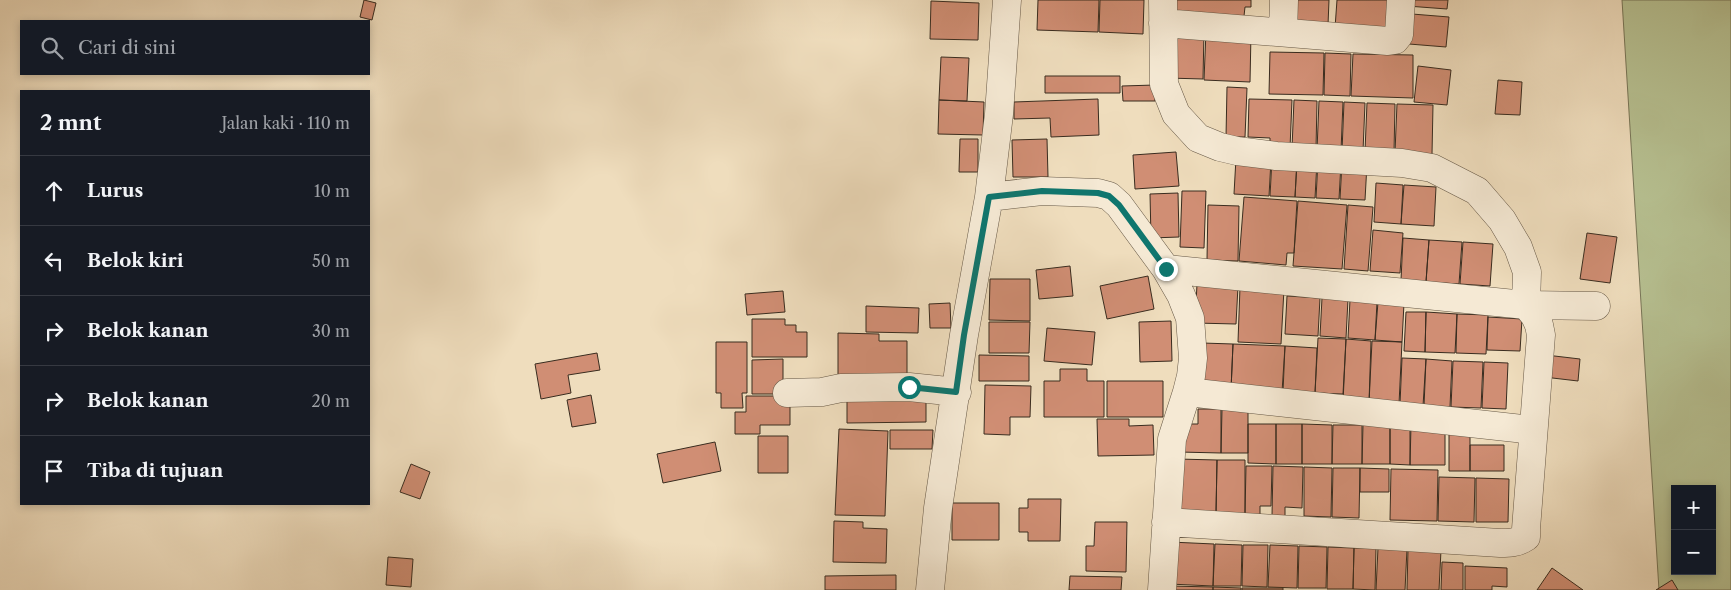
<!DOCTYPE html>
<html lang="id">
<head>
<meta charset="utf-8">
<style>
  :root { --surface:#171b24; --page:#242831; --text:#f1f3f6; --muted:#9ea1a6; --line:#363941 }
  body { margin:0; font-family:"Libre Caslon Text",serif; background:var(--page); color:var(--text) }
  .controls { position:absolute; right:15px; bottom:15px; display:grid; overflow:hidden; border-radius:0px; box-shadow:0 2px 8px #0003 }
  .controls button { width:45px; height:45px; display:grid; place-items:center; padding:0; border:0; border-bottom:1px solid var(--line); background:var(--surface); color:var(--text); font:25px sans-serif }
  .stop { position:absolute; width:15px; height:15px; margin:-11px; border:4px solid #0f766e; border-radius:50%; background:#fff }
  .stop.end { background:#0f766e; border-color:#fff; box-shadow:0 1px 5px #0008 }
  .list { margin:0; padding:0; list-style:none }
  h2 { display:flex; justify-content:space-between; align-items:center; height:65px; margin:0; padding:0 20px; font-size:21px }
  h2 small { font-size:16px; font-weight:400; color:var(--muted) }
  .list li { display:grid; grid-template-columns:32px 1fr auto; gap:15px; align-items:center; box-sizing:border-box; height:70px; padding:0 20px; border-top:1px solid var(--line) }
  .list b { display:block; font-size:19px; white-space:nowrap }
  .list em { font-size:16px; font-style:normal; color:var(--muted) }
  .icon { flex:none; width:28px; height:28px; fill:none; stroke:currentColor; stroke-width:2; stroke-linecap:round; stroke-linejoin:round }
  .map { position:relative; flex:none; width:1731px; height:590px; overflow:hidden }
  .search { position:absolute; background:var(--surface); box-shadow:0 2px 8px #0003; left:20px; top:20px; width:350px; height:55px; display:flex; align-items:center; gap:12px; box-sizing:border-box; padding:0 18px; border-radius:0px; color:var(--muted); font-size:19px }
  .panel { position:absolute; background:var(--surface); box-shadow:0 2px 8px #0003; left:20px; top:90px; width:350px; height:415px; border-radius:0px }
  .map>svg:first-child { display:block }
  .green { fill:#b7c192; stroke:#787658; fill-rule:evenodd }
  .building { fill:#d08e74; stroke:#392c1f }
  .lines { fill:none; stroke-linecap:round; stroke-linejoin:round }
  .minor-casing { stroke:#665846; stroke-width:29 }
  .minor { stroke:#f5e9d4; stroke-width:28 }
  .route { stroke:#0f766e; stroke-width:6 }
</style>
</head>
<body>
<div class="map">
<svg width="1731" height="590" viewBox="0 0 1731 590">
  <rect width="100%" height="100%" fill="#efddbd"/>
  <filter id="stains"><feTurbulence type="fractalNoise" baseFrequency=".004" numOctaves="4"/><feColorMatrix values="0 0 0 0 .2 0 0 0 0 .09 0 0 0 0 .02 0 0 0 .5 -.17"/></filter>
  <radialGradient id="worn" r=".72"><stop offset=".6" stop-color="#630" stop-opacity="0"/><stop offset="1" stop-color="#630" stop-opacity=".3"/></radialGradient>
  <path class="green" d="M1622 0H1731V590H1659ZM1675 489H1712V571H1675Z"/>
  <path class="building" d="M364 0 376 3 372 20 360 17Z
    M1038 0H1099L1098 32 1037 30Z
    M1100 0H1144L1143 34 1099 32Z
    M1169 0H1251V7H1245L1243 25 1168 21Z
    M1292 0H1329L1328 25 1291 23Z
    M1337 0H1389L1386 33 1335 28Z
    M1408 0H1448L1447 9 1407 6Z
    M931 1 979 3 978 40 930 39Z
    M1412 14 1449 17 1446 47 1409 44Z
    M1169 30 1204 31 1203 79 1167 78Z
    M1206 31 1251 33 1250 82 1204 80Z
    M1270 52 1324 53 1323 95 1269 94Z
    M1325 53 1351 54 1350 96 1324 95Z
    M1353 54 1413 55V98L1351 96Z
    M941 57 969 58 967 101 939 100Z
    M1418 66 1451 70 1447 105 1414 102Z
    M1045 76H1120V93H1045Z
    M1498 80 1522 82 1520 115 1495 114Z
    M1155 85V101H1123L1122 86Z
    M1227 87 1247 88 1245 137H1226Z
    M1098 99 1099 135 1051 137 1050 118 1014 119V102Z
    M1249 99 1292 100 1290 148H1270V138L1248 137Z
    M939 100 984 102 983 135 938 134Z
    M1294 100 1317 101 1316 149 1292 148Z
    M1319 101 1343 102 1341 151 1317 150Z
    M1344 102 1365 103 1363 151H1342Z
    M1367 103 1395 104 1394 152 1365 151Z
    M1397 104 1433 105 1432 154 1395 152Z
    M960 139H978V172H959Z
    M1047 139 1048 177H1013L1012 140Z
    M1176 152 1179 186 1135 189 1133 155Z
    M1236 158 1271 160 1269 196 1234 194Z
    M1272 159 1297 161 1295 197 1270 196Z
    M1297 161H1317L1315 198 1295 197Z
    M1318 161 1341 163 1339 199 1316 198Z
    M1342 163 1367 164 1365 200 1340 199Z
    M1376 183 1403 185 1401 224 1374 222Z
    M1404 185 1436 187 1434 226 1401 224Z
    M1182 191H1206L1204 248 1180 247Z
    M1178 193 1179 237 1151 238 1150 194Z
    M1244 197 1297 201 1294 253H1287L1286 265 1239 261Z
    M1298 201 1347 205 1342 269 1293 266Z
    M1208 205 1239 206 1238 261 1207 260Z
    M1348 205 1373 207 1368 271 1344 269Z
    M1373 230 1403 233 1400 273 1370 271Z
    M1587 233 1617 237 1610 283 1580 279Z
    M1403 238 1429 240 1426 282 1401 280Z
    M1429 240 1462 242 1459 284 1426 282Z
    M1463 242 1493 244 1490 286 1460 284Z
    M1070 266 1073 296 1039 299 1036 270Z
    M1148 276 1154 309 1107 319 1100 286Z
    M990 279H1030V321L989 320Z
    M1197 284 1238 286 1236 324 1195 323Z
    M1240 287 1284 289 1281 344 1238 342Z
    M783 291 785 312 747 315 745 294Z
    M1287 296 1320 298 1318 336 1285 334Z
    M1322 298 1348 299 1346 338 1320 336Z
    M1350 300 1377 302 1375 340 1348 338Z
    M1378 302 1404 303 1402 342 1375 340Z
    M950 303 951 328H930L929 304Z
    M866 306 919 308 918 333 866 332Z
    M1406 312H1426L1425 352 1404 351Z
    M1426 312 1457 314 1455 353 1425 352Z
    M1457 314 1488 315 1486 354 1456 353Z
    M1488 317 1522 319 1520 351 1487 350Z
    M752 319H785V325H796V332H807V357H752Z
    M1171 321 1172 361 1140 362 1139 322Z
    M989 322H1030L1029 353H989Z
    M1047 328 1095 332 1092 365 1044 361Z
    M838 333 879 334V341H907V384L838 383Z
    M1318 338 1346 339 1343 394 1315 393Z
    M1346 339 1371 341 1369 403 1343 402Z
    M1372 341 1402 342 1399 404 1369 403Z
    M716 342H747V393H742L743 408H721V393H716Z
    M1202 343 1233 344 1231 390 1200 388Z
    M1233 344 1285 346 1282 392 1231 390Z
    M1285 346 1317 348 1315 393 1283 392Z
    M597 353 600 370 568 375 571 393 541 399 535 364Z
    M979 355 1029 356V381H979Z
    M1546 355 1580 359 1578 381 1544 377Z
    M1402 358 1426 359 1423 406 1400 404Z
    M783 359V394H752V360Z
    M1426 359 1452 361 1450 407 1424 406Z
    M1453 361 1483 362 1481 408 1451 407Z
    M1484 362 1508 363 1506 409 1482 408Z
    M1060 369H1087V381H1104V417H1044V381H1060Z
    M1107 381H1163V417H1107Z
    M985 385 1031 386 1030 417H1010V435L984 434Z
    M926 390V422L847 423V391Z
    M591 395 596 423 572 427 567 400Z
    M746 396H790V425H760V434H735V412H746Z
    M1198 409H1221V453L1179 452V424H1198Z
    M1222 409H1248V453H1221Z
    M1097 419H1129V426L1153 425 1154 455 1098 456Z
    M1248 424H1276V464L1248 463Z
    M1276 424H1302V464H1276Z
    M1302 424 1332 425V464H1302Z
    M1333 425H1362V464H1332Z
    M1363 425H1390V464H1362Z
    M1390 425H1410V465L1390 464Z
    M1411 425H1445V465H1410Z
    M839 429 888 431 885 516 835 515Z
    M890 430H933L932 449H890Z
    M1449 433H1470V471H1449Z
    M758 436H788V473H758Z
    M715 442 721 471 663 483 657 454Z
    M1470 445H1504V471H1470Z
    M1177 459 1217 460 1216 514 1176 513Z
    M1217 460H1245V514H1216Z
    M411 464 430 472 420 499 400 492Z
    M1246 466H1272L1271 506H1260V515L1245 514Z
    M1273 466 1303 467 1302 508 1285 507V516H1272Z
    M1304 467 1332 468 1331 517 1304 516Z
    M1333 468H1360L1359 518 1332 517Z
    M1360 468 1389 469V492H1360Z
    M1391 469 1438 470 1437 521 1390 520Z
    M1439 477 1475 478 1474 522 1438 521Z
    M1476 478 1509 479 1508 522H1476Z
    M1028 499H1061L1060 541H1028V532H1019V508H1028Z
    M952 503H999V540H952Z
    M834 521 863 522V528L887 529 886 563 833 562Z
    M1095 522H1127L1126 572 1086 571V546H1094Z
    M1170 542 1214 544 1213 586 1169 584Z
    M1215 544 1242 545 1241 586H1213Z
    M1243 545H1268L1267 587 1242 586Z
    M1270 545 1298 546 1297 588 1268 587Z
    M1299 546 1327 547 1326 588H1298Z
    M1328 547 1354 548 1353 589H1327Z
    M1354 548H1376L1375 590 1353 589Z
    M1378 548 1407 549 1405 590H1376Z
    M1408 549 1441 550 1439 590H1407Z
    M388 557 413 559 411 587 386 585Z
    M1442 562 1463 563V590H1441Z
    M1465 566 1507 568V587L1492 586V590H1465Z
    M1552 568 1583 590H1537Z
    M896 575V590H825V576Z
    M1070 576 1122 577 1121 590H1069Z
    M1672 580 1678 590H1656Z
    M1170 586 1213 587V590H1170Z
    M1213 587 1241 588V590H1213Z
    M1242 588H1283V590H1242Z"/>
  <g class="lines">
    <g class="minor-casing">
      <path id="minor" d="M1163 0 1164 84 1176 114 1198 138 1220 147 1237 151 1276 156 1402 163 1432 168 1477 191 1502 220 1518 247 1527 272 1526 305 1535 316 1539 325 1541 335 1526 529V537C1517 543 1509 543 1500 543L1166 522
        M1163 23 1388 41 1395 40 1399 35 1401 0
        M1283 32 1284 0
        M989 197 1042 191 1098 193 1109 196 1119 205 1166 269 1181 295 1190 318 1193 358 1191 376 1187 392 1172 439 1162 590
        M1166 269 1526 305 1596 306
        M1187 392 1533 430
        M787 393 822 392 841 388 909 387 957 392
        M930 590 938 508 964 335 989 197 999 114 1007 0"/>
    </g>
    <use href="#minor" class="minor"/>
  </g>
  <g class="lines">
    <path class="route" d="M909 387 956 392 964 335 989 197 1042 191 1098 193 1109 196 1119 205 1166 269"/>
  </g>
  <rect width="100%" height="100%" filter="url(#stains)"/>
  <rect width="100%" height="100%" fill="url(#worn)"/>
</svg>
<div class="controls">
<button>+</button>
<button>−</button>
</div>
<div class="stop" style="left:909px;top:387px"></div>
<div class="stop end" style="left:1166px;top:269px"></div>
<div class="search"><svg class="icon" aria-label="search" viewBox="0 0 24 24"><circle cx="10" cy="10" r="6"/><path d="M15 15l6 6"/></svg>Cari di sini</div>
<section class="panel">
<h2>2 mnt<small>Jalan kaki · 110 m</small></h2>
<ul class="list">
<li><svg class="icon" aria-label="ahead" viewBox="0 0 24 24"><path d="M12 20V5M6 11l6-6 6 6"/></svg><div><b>Lurus</b></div><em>10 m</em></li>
<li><svg class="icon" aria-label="left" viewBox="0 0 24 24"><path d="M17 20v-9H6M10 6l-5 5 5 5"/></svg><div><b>Belok kiri</b></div><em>50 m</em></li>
<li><svg class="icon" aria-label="right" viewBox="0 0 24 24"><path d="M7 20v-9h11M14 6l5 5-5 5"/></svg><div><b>Belok kanan</b></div><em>30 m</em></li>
<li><svg class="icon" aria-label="right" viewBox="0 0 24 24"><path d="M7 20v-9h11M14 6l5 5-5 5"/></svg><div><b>Belok kanan</b></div><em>20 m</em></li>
<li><svg class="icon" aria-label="arrive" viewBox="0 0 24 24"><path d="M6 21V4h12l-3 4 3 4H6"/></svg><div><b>Tiba di tujuan</b></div></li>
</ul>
</section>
</div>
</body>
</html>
